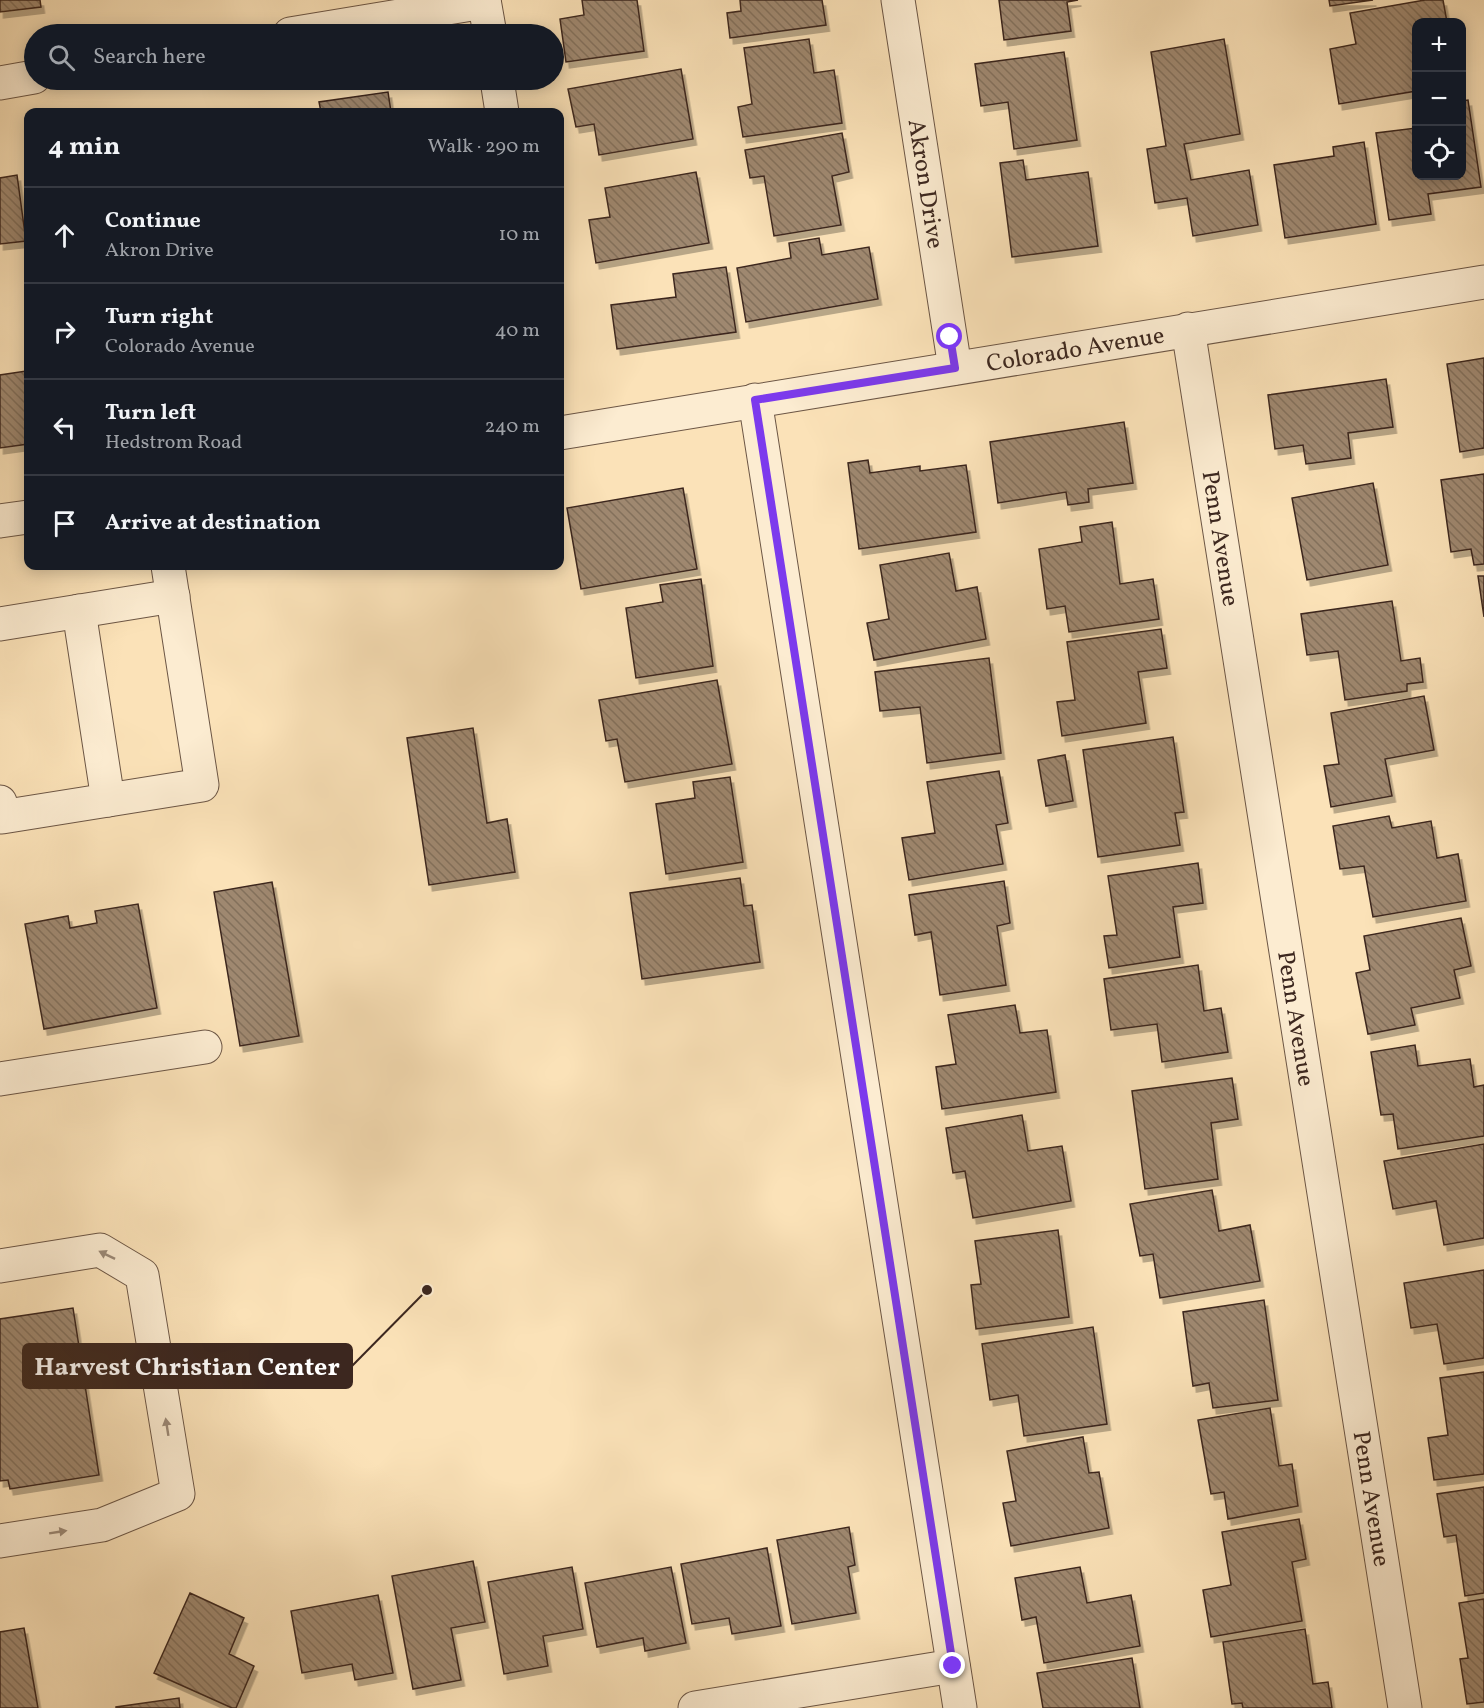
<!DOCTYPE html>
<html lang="en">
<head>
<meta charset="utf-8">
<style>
  :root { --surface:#171b24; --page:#242831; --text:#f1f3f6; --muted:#9ea1a6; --line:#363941 }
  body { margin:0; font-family:Vollkorn,serif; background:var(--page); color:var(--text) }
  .controls { position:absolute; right:18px; top:18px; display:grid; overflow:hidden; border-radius:12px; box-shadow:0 3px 15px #0003 }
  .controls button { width:54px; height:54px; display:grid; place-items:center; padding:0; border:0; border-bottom:2px solid var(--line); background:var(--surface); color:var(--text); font:30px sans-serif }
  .stop { position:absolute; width:18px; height:18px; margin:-14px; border:4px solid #7c3aed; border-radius:50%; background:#fff }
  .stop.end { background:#7c3aed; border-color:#fff; box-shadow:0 2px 6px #0008 }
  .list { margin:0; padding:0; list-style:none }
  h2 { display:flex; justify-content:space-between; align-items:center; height:78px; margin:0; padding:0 24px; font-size:26px }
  h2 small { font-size:20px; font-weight:400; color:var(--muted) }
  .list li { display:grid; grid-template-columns:39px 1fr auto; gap:18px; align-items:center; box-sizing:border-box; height:96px; padding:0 24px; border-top:2px solid var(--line) }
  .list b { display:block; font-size:22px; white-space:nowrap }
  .list p { margin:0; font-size:20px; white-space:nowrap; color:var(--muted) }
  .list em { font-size:20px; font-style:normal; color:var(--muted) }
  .icon { flex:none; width:33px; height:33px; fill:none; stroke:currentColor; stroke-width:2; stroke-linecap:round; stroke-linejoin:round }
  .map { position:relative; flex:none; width:1484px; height:1708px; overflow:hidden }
  .search { position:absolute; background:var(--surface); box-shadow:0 3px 15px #0003; left:24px; top:24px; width:540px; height:66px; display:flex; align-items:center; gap:15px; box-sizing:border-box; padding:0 21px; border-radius:33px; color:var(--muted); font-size:22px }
  .panel { position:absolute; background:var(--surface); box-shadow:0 3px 15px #0003; left:24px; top:108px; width:540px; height:462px; border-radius:12px }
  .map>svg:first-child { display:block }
  .building { fill:url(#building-back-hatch); stroke:#3c271f; stroke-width:1.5; filter:url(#shadow) }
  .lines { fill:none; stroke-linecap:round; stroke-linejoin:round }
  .minor-casing { stroke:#6c5645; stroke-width:35 }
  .minor { stroke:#fcecd1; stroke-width:33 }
  .oneway { fill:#9c8a78 }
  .route { stroke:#7c3aed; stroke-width:8 }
  .labels { text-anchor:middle; stroke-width:4.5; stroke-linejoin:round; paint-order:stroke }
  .street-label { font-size:24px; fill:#3c271f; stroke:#fcecd1 }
  .leader { fill:none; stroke:#3c271f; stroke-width:2 }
  .callout-dot { fill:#3c271f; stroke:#fcecd1; stroke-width:2 }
  .callout { fill:#3c271f; stroke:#3c271f; stroke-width:2 }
  .callout-label { font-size:26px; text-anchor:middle; font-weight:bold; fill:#fff }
</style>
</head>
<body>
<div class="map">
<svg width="1484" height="1708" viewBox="0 0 1484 1708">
  <defs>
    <pattern id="building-back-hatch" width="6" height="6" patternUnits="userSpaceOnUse" patternTransform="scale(1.5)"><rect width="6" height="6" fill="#9f886f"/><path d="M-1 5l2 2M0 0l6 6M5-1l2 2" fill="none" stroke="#836f5b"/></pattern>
    <filter id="shadow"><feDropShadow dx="3.5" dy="6" stdDeviation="0" flood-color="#0004"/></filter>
  </defs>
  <rect width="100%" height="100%" fill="#fbe2b8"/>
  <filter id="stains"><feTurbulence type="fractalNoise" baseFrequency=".00333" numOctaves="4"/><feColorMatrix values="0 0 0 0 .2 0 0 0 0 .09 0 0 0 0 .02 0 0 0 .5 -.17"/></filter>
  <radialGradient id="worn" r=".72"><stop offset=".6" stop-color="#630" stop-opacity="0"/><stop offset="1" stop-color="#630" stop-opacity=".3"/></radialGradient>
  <path class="building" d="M0 0H40L41 7 0 12Z
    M582 0H637L644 51 566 62 560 19 584 15Z
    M740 0H822L826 25 730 38 727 13 741 11Z
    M999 0H1078L1067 2 1071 31 1004 40Z
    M1329 0H1373L1330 6Z
    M1425 0H1443L1447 22H1416V91L1339 104 1330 49 1356 44 1350 13Z
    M809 39 814 73 834 70 842 123 743 137 738 107 752 104 744 48Z
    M1224 39 1240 134 1184 144 1191 180 1249 170 1258 225 1193 236 1187 198 1155 203 1147 149 1166 146 1151 52Z
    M1064 52 1077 140 1014 149 1008 102 981 106 975 64Z
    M681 69 693 139 599 155 594 124 576 127 568 89Z
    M388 92 391 112H321L319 102Z
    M1468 100 1481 187 1428 194 1431 214 1389 220 1376 133 1416 128V176H1462V101Z
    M842 133 849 172 832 176 841 225 774 236 764 176 750 178 745 150Z
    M1364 142 1376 224 1285 238 1274 165 1334 156 1333 147Z
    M1023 160 1026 180 1088 172 1098 246 1012 257 1000 163Z
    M696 172 709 243 596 263 589 220 610 217 605 188Z
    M17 175 26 241 0 244V178Z
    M819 238 822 255 869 247 878 299 746 322 737 268 791 258 789 243Z
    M726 267 736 332 617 349 611 305 676 297 673 274Z
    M1484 358V448L1460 452 1447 364Z
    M26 371 28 386V444L0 448V375Z
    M1386 379 1393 427 1348 433 1351 458 1306 464 1303 445 1275 449 1268 395Z
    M1124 422 1133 483 1088 489 1089 502 1068 505 1066 492 998 503 990 442Z
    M868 460 870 473 920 466V471L966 465 976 532 859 549 848 463Z
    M1484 474V564L1474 565 1471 549 1451 552 1441 480Z
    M1373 483 1388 565 1307 580 1292 498Z
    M683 488 697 569 581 589 567 508Z
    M1112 522 1120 584 1153 579 1159 619 1069 632 1065 606 1047 609 1039 549 1082 542 1080 527Z
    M949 553 956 591 977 587 986 639 874 660 867 623 889 619 880 565Z
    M1478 576H1484V617Z
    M701 579 713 666 636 678 626 608 663 602 660 585Z
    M1392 601 1401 661 1420 658 1423 682 1407 684V691L1345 700 1338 651 1307 655 1301 614Z
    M1161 629 1167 668 1138 672 1146 723 1062 736 1057 702 1075 700 1067 642Z
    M989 658 1001 753 927 763 920 707 880 711 875 672Z
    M717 680 732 764 625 782 617 739 606 741 599 700Z
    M1424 696 1434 750 1385 759 1392 796 1331 807 1324 766 1339 764 1331 713Z
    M473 728 487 823 507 819 515 872 429 885 407 738Z
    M1173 737 1184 812 1175 813 1180 845 1098 857 1083 750Z
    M1065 755 1073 801 1046 806 1038 760Z
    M999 771 1008 823 996 825 1003 864 909 880 902 838 935 833 927 782Z
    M730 777 743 862 666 874 656 804 695 798 693 782Z
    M1389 816 1392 828 1431 821 1437 858 1458 854 1466 901 1373 917 1364 866 1340 869 1333 826Z
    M1198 863 1203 903 1173 907 1180 957 1109 968 1104 936 1117 935 1108 876Z
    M740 878 744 906 752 905 760 962 642 979 630 893Z
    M1004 881 1010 923 997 926 1006 985 940 995 931 932 915 935 909 895Z
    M272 882 299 1036 240 1046 214 892Z
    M138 904 157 1008 44 1029 25 924 68 916 70 928 97 923 95 911Z
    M1461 918 1471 966 1454 970 1460 998 1411 1008 1415 1025 1368 1034 1356 973 1370 970 1364 936Z
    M1198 965 1204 1011 1221 1008 1228 1052 1162 1062 1157 1024 1111 1030 1104 979Z
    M1015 1005 1020 1033 1047 1030 1056 1092 942 1109 936 1067 956 1064 948 1015Z
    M1415 1045 1418 1066 1470 1059 1474 1087 1484 1085V1136L1398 1149 1393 1114 1381 1115 1371 1052Z
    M1232 1078 1238 1119 1211 1123 1218 1179 1145 1189 1132 1091Z
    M1022 1115 1028 1151 1062 1146 1071 1201 973 1218 965 1171 953 1173 946 1128Z
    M1484 1144V1238L1444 1245 1436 1201 1393 1209 1384 1161Z
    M1212 1190 1219 1231 1250 1225 1260 1281 1160 1298 1153 1254 1140 1256 1130 1204Z
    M1058 1230 1069 1317 976 1329 971 1285 981 1284 975 1241Z
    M1484 1270V1358L1444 1364 1437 1324 1411 1328 1404 1283Z
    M1264 1300 1278 1400 1213 1408 1209 1383 1193 1386 1183 1312Z
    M73 1308 99 1475 10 1489 8 1480 0 1481V1319Z
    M1093 1327 1107 1424 1024 1436 1018 1395 990 1400 982 1344Z
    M1484 1372V1474L1434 1480 1428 1438 1448 1435 1440 1378Z
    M1270 1408 1279 1466 1292 1464 1298 1506 1228 1519 1224 1492 1211 1494 1198 1420Z
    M1083 1437 1089 1473 1099 1472 1109 1528 1011 1546 1003 1503 1016 1501 1007 1451Z
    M1484 1487V1593L1465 1596 1456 1535 1444 1537 1437 1494Z
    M1299 1519 1306 1559 1292 1562 1302 1621 1211 1637 1203 1590 1231 1585 1222 1532Z
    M849 1527 855 1565 848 1567 856 1613 792 1624 777 1540Z
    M767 1548 781 1626 732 1634 729 1618 692 1624 681 1564Z
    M473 1561 485 1622 451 1628 461 1680 413 1689 392 1576Z
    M572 1567 583 1629 543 1636 548 1666 504 1674 488 1582Z
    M671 1567 686 1643 645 1651 643 1638 597 1647 585 1583Z
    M1080 1567 1087 1603 1131 1595 1140 1646 1044 1663 1036 1617 1022 1620 1015 1578Z
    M190 1593 244 1618 229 1654 254 1666 236 1708H232L154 1673Z
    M378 1595 393 1673 355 1680 352 1664 302 1673 291 1611Z
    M1484 1599V1702L1467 1704 1460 1659 1468 1658 1459 1603Z
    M24 1628 38 1708H0V1632Z
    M1305 1629 1313 1684 1328 1682 1332 1708H1243L1242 1703 1232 1704 1223 1642Z
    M1132 1658 1140 1708H1043L1037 1673Z
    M179 1698 180 1708H116V1707Z"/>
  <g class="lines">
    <g class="minor-casing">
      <g id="minor">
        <path d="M484 0 490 34"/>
        <path id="s1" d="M898 0 955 368"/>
        <path d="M290 34 484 2"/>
        <path d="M497 80 502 112"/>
        <path d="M0 83 34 77"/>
        <path id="s2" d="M1188 329 1405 1708"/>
        <path d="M755 400 960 1708"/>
        <path id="s3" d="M560 433 1484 282"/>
        <path d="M0 521 28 517"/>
        <path d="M79 611 108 800"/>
        <path d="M0 624 173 596"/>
        <path d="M0 802 2 817 202 785 168 566"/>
        <path d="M0 1079 205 1047"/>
        <path d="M0 1266 100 1250 142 1275 178 1494 102 1525 0 1541"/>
        <path d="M695 1708 953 1666"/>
      </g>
    </g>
    <use href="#minor" class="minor"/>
  </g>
  <defs><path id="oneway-solid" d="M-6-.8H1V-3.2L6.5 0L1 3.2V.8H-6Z" transform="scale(1.5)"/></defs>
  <g class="oneway">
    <use href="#oneway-solid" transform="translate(107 1255) rotate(-154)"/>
    <use href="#oneway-solid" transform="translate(167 1427) rotate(-99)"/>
    <use href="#oneway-solid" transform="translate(58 1532) rotate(-9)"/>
  </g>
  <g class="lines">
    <path class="route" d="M950 337 955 368 755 400 953 1666"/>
  </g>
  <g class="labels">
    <g class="street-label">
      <text dy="8" stroke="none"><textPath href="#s1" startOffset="186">Akron Drive</textPath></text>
      <text dy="8" stroke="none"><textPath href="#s3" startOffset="522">Colorado Avenue</textPath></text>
      <text dy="8" stroke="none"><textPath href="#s2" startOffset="212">Penn Avenue</textPath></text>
      <text dy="8" stroke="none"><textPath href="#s2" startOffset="698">Penn Avenue</textPath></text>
      <text dy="8" stroke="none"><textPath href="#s2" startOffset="1184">Penn Avenue</textPath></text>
    </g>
  </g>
  <path class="leader" d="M427 1290L352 1366"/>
  <circle class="callout-dot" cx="427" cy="1290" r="6"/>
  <rect class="callout" x="23" y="1344" width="329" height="44" rx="6"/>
  <g class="callout-label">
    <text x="187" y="1375">Harvest Christian Center</text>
  </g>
  <rect width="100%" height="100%" filter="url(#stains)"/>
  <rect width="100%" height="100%" fill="url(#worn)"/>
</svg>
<div class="controls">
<button>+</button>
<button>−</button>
<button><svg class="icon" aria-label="locate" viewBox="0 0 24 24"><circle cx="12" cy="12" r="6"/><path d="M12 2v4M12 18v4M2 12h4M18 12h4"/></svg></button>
</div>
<div class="stop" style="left:950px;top:337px"></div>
<div class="stop end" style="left:953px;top:1666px"></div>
<div class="search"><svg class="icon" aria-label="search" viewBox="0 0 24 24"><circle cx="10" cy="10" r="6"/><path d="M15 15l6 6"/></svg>Search here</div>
<section class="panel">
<h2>4 min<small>Walk · 290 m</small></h2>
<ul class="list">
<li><svg class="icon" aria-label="ahead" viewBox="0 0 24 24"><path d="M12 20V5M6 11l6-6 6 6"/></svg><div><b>Continue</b><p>Akron Drive</p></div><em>10 m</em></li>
<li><svg class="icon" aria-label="right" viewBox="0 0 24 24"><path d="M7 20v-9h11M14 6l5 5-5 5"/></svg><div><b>Turn right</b><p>Colorado Avenue</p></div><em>40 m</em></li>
<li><svg class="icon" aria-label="left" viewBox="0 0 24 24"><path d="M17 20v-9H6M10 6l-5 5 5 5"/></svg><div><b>Turn left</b><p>Hedstrom Road</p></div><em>240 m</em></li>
<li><svg class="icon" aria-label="arrive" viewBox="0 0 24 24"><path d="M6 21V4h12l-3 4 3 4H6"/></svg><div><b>Arrive at destination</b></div></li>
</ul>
</section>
</div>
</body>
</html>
